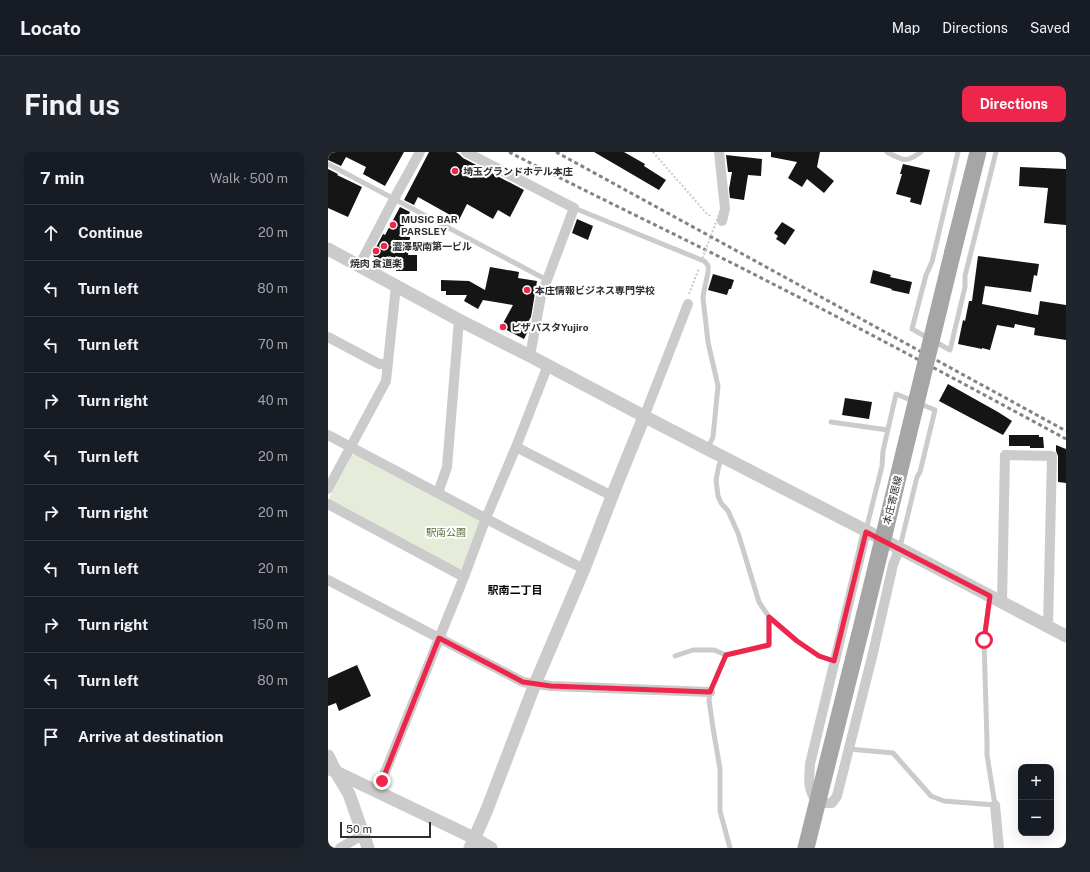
<!DOCTYPE html>
<html lang="en">
<head>
<meta charset="utf-8">
<style>
  :root { --surface:#171b24; --page:#20242c; --text:#f1f3f6; --muted:#9ea1a6; --line:#363941; --accent:#ef264c }
  body { margin:0; font-family:"Public Sans","Noto Sans JP",sans-serif; background:var(--page); color:var(--text) }
  .controls { position:absolute; right:12px; bottom:12px; display:grid; overflow:hidden; border-radius:8px; box-shadow:0 4px 16px #0002 }
  .controls button { width:36px; height:36px; display:grid; place-items:center; padding:0; border:0; border-bottom:1px solid var(--line); background:var(--surface); color:var(--text); font:20px sans-serif }
  .scale { position:absolute; left:12px; bottom:10px; width:91px; box-sizing:border-box; padding-left:4px; border:2px solid #2e2e2e; border-top:0; font-size:11px; line-height:14px; white-space:nowrap; color:#2e2e2e; -webkit-text-stroke:3px #fff; paint-order:stroke }
  .stop { position:absolute; width:12px; height:12px; margin:-9px; border:3px solid #ef264c; border-radius:50%; background:#fff }
  .stop.end { background:#ef264c; border-color:#fff; box-shadow:0 1px 4px #0008 }
  .list { margin:0; padding:0; list-style:none }
  h2 { display:flex; justify-content:space-between; align-items:center; height:52px; margin:0; padding:0 16px; font-size:17px }
  h2 small { font-size:13px; font-weight:400; color:var(--muted) }
  .list li { display:grid; grid-template-columns:26px 1fr auto; gap:12px; align-items:center; box-sizing:border-box; height:56px; padding:0 16px; border-top:1px solid var(--line) }
  .list b { display:block; font-size:15px; white-space:nowrap }
  .list em { font-size:13px; font-style:normal; color:var(--muted) }
  .icon { flex:none; width:22px; height:22px; fill:none; stroke:currentColor; stroke-width:2; stroke-linecap:round; stroke-linejoin:round }
  .map { position:relative; flex:none; width:738px; height:696px; overflow:hidden; border-radius:8px }
  header { display:flex; align-items:center; gap:24px; box-sizing:border-box; height:56px; padding:0 20px; background:var(--surface); border-bottom:1px solid var(--line) }
  header strong { font-size:19px }
  nav { display:flex; gap:22px; margin-inline-start:auto; font-size:14px }
  .intro { display:flex; align-items:center; justify-content:space-between; box-sizing:border-box; height:96px; padding:0 24px }
  h1 { margin:0; font-size:28px }
  .button { padding:10px 18px; border-radius:8px; background:var(--accent); color:#fff; font-size:14px; font-weight:700 }
  main { display:flex; gap:24px; padding:0 24px }
  aside { flex:1; background:var(--surface); border-radius:8px; box-shadow:0 4px 16px #0002 }
  .map>svg:first-child { display:block }
  .green { fill:#e6ecda }
  .building { fill:#151515 }
  .lines { fill:none; stroke-linecap:round; stroke-linejoin:round }
  .path { stroke:#cbcbcb; stroke-width:2; stroke-dasharray:2 2; stroke-linecap:butt }
  .service { stroke:#cbcbcb; stroke-width:5 }
  .minor { stroke:#cbcbcb; stroke-width:10 }
  .tertiary { stroke:#cbcbcb; stroke-width:13 }
  .primary { stroke:#a6a6a6; stroke-width:17 }
  .rail { stroke:#838383; stroke-width:3; stroke-dasharray:4 3; stroke-linecap:butt }
  .path-bridge { stroke:#cbcbcb; stroke-width:2; stroke-dasharray:2 2; stroke-linecap:butt }
  .primary-bridge { stroke:#a6a6a6; stroke-width:17 }
  .route { stroke:#ef264c; stroke-width:5 }
  .poi-dot { fill:#ef264c; stroke:#fff; stroke-width:1.5 }
  .labels { text-anchor:middle; stroke-width:4; stroke-linejoin:round; paint-order:stroke }
  .poi-label { font-size:10px; font-weight:bold; fill:#2e2e2e; stroke:#fff; text-anchor:start }
  .street-label { font-size:10px; fill:#2e2e2e; stroke:#fff }
  .park-label { font-size:10px; fill:#576c39; stroke:#fff }
  .neighbourhood-label { font-size:11px; font-weight:bold; fill:#000; stroke:#fff }
</style>
</head>
<body>
<header>
<strong>Locato</strong>
<nav><a>Map</a><a>Directions</a><a>Saved</a></nav>
</header>
<div class="intro"><h1>Find us</h1><a class="button">Directions</a></div>
<main>
<aside>
<h2>7 min<small>Walk · 500 m</small></h2>
<ul class="list">
<li><svg class="icon" aria-label="ahead" viewBox="0 0 24 24"><path d="M12 20V5M6 11l6-6 6 6"/></svg><div><b>Continue</b></div><em>20 m</em></li>
<li><svg class="icon" aria-label="left" viewBox="0 0 24 24"><path d="M17 20v-9H6M10 6l-5 5 5 5"/></svg><div><b>Turn left</b></div><em>80 m</em></li>
<li><svg class="icon" aria-label="left" viewBox="0 0 24 24"><path d="M17 20v-9H6M10 6l-5 5 5 5"/></svg><div><b>Turn left</b></div><em>70 m</em></li>
<li><svg class="icon" aria-label="right" viewBox="0 0 24 24"><path d="M7 20v-9h11M14 6l5 5-5 5"/></svg><div><b>Turn right</b></div><em>40 m</em></li>
<li><svg class="icon" aria-label="left" viewBox="0 0 24 24"><path d="M17 20v-9H6M10 6l-5 5 5 5"/></svg><div><b>Turn left</b></div><em>20 m</em></li>
<li><svg class="icon" aria-label="right" viewBox="0 0 24 24"><path d="M7 20v-9h11M14 6l5 5-5 5"/></svg><div><b>Turn right</b></div><em>20 m</em></li>
<li><svg class="icon" aria-label="left" viewBox="0 0 24 24"><path d="M17 20v-9H6M10 6l-5 5 5 5"/></svg><div><b>Turn left</b></div><em>20 m</em></li>
<li><svg class="icon" aria-label="right" viewBox="0 0 24 24"><path d="M7 20v-9h11M14 6l5 5-5 5"/></svg><div><b>Turn right</b></div><em>150 m</em></li>
<li><svg class="icon" aria-label="left" viewBox="0 0 24 24"><path d="M17 20v-9H6M10 6l-5 5 5 5"/></svg><div><b>Turn left</b></div><em>80 m</em></li>
<li><svg class="icon" aria-label="arrive" viewBox="0 0 24 24"><path d="M6 21V4h12l-3 4 3 4H6"/></svg><div><b>Arrive at destination</b></div></li>
</ul>
</aside>
<div class="map">
<svg width="738" height="696" viewBox="0 0 738 696">
  <rect width="100%" height="100%" fill="#fff"/>
  <path class="green" d="M24 303H27L148 364 152 370 136 417H129L2 350 1 346Z"/>
  <path class="building" d="M0 0H76L57 34 35 22 38 15 18 5 13 14 0 8Z
    M101 0H128L132 3 135 6 196 38 182 65 170 58 165 67 139 52 131 68 90 45 86 53 76 48Z
    M266 0H296L317 12 316 14 338 28 331 38Z
    M443 0H492L489 15 506 29 496 41 479 27 474 35 460 26 469 10 443 5Z
    M398 3 434 7 433 24 420 23 416 48 402 46 401 37 404 20H400Z
    M575 12 602 18 593 53 582 50 583 46 568 42 574 22H572Z
    M692 15 738 17V73L716 71 720 36 691 34Z
    M0 17 10 22 9 23 34 35 20 65 0 56Z
    M72 55 82 60 71 84 82 85 80 103H89V119H68V116L46 105 45 101 55 82 57 83Z
    M249 67 265 74 260 88 244 81Z
    M454 70 467 78 457 93 448 87 450 84 446 81Z
    M650 104 711 112 709 124 706 123 703 140 657 134 654 152 710 163 712 149 738 153V188L706 183 707 176 687 172 686 176 669 173 662 198 654 196V197L630 192 635 168 637 169 641 149H644Z
    M162 115 191 120 190 126 209 129 203 165 197 175 200 177V179L196 187 173 175 185 153 155 148 150 157 136 149 139 143H118V139H113V128L141 129 157 138Z
    M545 118 563 123 562 125 584 130 581 142 563 138 564 137 542 131Z
    M385 122 406 128 403 137H401L399 143 380 138Z
    M620 232 670 260 684 269 675 283 611 249Z
    M517 246 544 250 541 267 514 263Z
    M681 283H711V285H715L716 296H702V294H681Z
    M728 293 738 297V331L730 330V304L728 299Z
    M29 513 43 544 11 559 8 551 0 554V526Z"/>
  <g class="lines">
    <path class="path" d="M325 0 365 46 378 61 384 65
      M361 142 371 116"/>
    <path class="service" d="M559 0C576 9 578 11 593 0
      M630 0 604 110 598 123 584 177 622 198 637 135V124L668 0
      M0 12 219 128
      M246 56 376 109C378 111 379 111 380 114 382 119 375 138 375 146L380 190 390 234 385 285 380 296
      M503 270 560 278
      M395 306 391 313 388 328 390 344 393 351 400 359 410 381 431 450 441 465 469 489 491 504 506 509
      M538 378 554 314 555 299 568 242 607 258 592 320 589 325 572 395
      M398 503 382 540 381 548 385 576 392 617V659L402 696
      M347 504 365 498H386L398 503 441 493V465
      M521 597 565 601 603 644 616 649 667 653 659 603V590L656 488 662 445"/>
    <path class="minor" d="M138 0 246 56 213 144 202 204
      M391 0 397 57 394 69
      M31 114 66 47 92 0
      M0 185 51 212H60
      M316 265 360 152
      M0 283 191 384 256 417
      M188 295 284 344
      M0 337 58 229 68 134
      M110 341 119 315 131 168
      M0 352 136 425
      M538 379 482 612C481 627 479 639 490 651H504L509 644 510 640 545 501 565 413 571 397
      M0 428 195 530 223 534 382 540
      M674 450 677 303 724 304 720 474
      M49 640 136 425 158 366 188 295 220 213
      M667 653 671 696
      M12 696 36 682"/>
    <path class="tertiary" d="M0 97 131 168 202 204 329 271 529 374 738 484
      M0 604 8 620 21 642 40 696
      M0 616 146 686 163 696
      M142 696 158 660 207 532 256 417 288 334 316 265"/>
    <path class="primary" d="M625 99 650 0
      M478 696 537 461"/>
    <path class="rail" d="M181 0C268 45 356 86 443 131 542 181 640 234 738 287
      M228 0 738 279"/>
    <path class="path-bridge" d="M373 110 393 57"/>
    <path class="primary-bridge" d="M537 461 625 99"/>
  </g>
  <g class="lines">
    <path class="route" d="M54 629 111 486 195 530 223 534 382 540 398 503 441 493V465L469 489 491 504 506 509 538 380 662 444 656 488"/>
  </g>
  <g class="poi-dot">
    <circle cx="127" cy="19" r="4"/>
    <circle cx="65" cy="73" r="4"/>
    <circle cx="56" cy="94" r="4"/>
    <circle cx="48" cy="99" r="4"/>
    <circle cx="199" cy="138" r="4"/>
    <circle cx="175" cy="175" r="4"/>
  </g>
  <g class="labels">
    <g class="poi-label">
      <text x="135" y="23">埼玉グランドホテル本庄</text>
      <text x="73" y="71">MUSIC BAR<tspan x="73" dy="12">PARSLEY</tspan></text>
      <text x="64" y="98">澀澤駅南第一ビル</text>
      <text x="48" y="115" text-anchor="middle">焼肉 食道楽</text>
      <text x="207" y="142">本庄情報ビジネス専門学校</text>
      <text x="183" y="179">ピザパスタYujiro</text>
    </g>
    <g class="street-label">
      <text transform="translate(564 348) rotate(-76)" y="4">本庄寄居線</text>
    </g>
    <g class="park-label">
      <text x="118" y="384">駅南公園</text>
    </g>
    <g class="neighbourhood-label">
      <text x="187" y="442">駅南二丁目</text>
    </g>
  </g>
</svg>
<div class="controls">
<button>+</button>
<button>−</button>
</div>
<div class="scale">50 m</div>
<div class="stop" style="left:656px;top:488px"></div>
<div class="stop end" style="left:54px;top:629px"></div>
</div>
</main>
</body>
</html>
